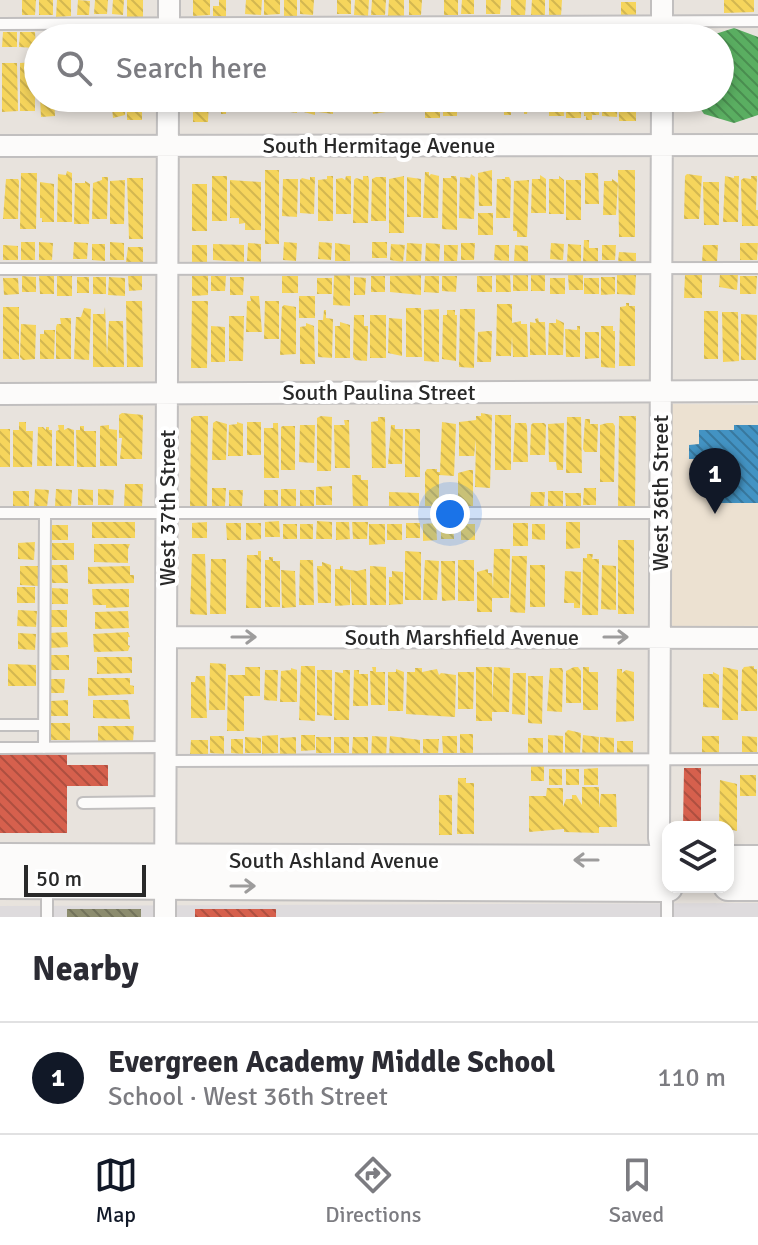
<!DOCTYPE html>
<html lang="en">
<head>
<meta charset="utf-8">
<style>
  :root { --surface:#fff; --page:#f7f7f7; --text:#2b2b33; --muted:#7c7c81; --line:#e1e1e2; --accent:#111827 }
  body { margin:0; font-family:Signika,sans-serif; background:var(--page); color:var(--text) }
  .controls { position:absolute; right:24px; bottom:24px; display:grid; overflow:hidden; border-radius:16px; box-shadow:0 4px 12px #0003 }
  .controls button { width:72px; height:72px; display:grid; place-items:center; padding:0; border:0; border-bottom:2px solid var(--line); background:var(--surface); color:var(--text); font:40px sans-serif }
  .scale { position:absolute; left:24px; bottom:20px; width:122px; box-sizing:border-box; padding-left:8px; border:4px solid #292929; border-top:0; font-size:22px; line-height:28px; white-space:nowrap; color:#292929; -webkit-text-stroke:6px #fff; paint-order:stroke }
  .you { position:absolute; left:450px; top:514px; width:28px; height:28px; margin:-20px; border:6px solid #fff; border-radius:50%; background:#1a73e8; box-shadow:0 0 0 12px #1a73e833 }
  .badge { display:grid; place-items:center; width:52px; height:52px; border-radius:50%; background:var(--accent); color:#fff; font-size:26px; font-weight:700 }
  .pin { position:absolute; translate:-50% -66px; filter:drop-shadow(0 2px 4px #0008) }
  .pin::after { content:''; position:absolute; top:42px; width:28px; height:24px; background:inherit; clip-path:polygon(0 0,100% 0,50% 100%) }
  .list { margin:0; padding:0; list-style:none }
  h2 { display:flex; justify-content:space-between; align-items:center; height:104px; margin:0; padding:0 32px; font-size:34px }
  h2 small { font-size:26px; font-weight:400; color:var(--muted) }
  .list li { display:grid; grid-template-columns:52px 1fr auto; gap:24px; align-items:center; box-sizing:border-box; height:112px; padding:0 32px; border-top:2px solid var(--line) }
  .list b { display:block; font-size:30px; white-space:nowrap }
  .list p { margin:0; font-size:26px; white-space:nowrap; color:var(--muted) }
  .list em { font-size:26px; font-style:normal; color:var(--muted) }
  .icon { flex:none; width:44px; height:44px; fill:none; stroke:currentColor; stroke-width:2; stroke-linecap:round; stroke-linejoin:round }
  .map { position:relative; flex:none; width:758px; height:917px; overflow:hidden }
  .search { position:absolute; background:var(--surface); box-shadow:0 4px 12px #0003; left:24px; right:24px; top:24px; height:88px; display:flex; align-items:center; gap:20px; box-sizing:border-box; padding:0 28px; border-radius:44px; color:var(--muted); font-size:30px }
  .sheet { height:216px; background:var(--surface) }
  nav { display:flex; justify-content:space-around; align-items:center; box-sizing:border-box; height:112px; border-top:2px solid var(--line); background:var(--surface); font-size:22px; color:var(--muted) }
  nav a { display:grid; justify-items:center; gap:4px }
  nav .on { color:var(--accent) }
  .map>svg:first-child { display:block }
  .industrial { fill:#dedbdd }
  .education { fill:#ece1d1 }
  .homes { fill:url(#homes-back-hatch) }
  .shops { fill:url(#shops-back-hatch) }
  .schools { fill:url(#schools-back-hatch) }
  .public { fill:url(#public-back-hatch) }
  .industry { fill:url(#industry-back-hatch) }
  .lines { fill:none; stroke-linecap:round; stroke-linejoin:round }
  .lane-casing { stroke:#c1bfbf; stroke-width:14 }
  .street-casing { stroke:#c1bfbf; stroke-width:24 }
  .secondary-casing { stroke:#c1bfbf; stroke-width:32 }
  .lane { stroke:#fcfbfa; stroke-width:10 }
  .street { stroke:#fcfbfa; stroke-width:20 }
  .secondary { stroke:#fcfbfa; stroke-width:28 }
  .oneway { stroke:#9d9c9c }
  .labels { text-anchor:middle; stroke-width:8; stroke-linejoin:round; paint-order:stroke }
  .street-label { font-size:22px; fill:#292929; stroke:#fff }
</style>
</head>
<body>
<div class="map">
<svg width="758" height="917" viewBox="0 0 758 917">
  <defs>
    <pattern id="homes-back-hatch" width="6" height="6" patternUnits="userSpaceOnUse" patternTransform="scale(2)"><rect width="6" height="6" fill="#f6d55c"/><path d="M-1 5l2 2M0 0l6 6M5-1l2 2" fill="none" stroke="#d3b750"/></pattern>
    <pattern id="shops-back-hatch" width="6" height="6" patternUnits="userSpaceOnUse" patternTransform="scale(2)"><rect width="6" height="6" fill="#d6604d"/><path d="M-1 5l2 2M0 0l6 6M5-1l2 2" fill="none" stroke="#ae4f40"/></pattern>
    <pattern id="schools-back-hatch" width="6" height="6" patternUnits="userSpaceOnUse" patternTransform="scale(2)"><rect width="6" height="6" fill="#4393c3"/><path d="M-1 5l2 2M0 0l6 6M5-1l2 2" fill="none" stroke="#38789e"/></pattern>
    <pattern id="public-back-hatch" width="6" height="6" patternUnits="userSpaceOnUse" patternTransform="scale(2)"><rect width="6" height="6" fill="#5aae61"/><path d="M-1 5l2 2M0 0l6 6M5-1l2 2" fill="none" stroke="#4a8e50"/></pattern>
    <pattern id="industry-back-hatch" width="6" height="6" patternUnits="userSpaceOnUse" patternTransform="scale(2)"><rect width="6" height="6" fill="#8c8c6e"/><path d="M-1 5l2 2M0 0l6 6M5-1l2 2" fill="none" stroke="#72725a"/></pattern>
  </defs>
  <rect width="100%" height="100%" fill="#e8e3dd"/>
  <path class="industrial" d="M758 903V917H0V906Z"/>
  <path class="education" d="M672 404 758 405V626L671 627Z"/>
  <path class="homes" d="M22 0H36L35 15H22Z
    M39 0H53V15H39Z
    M57 0H71V16L56 17Z
    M78 0 90 1 89 15H77Z
    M95 0H108L107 14H94Z
    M113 0H124L123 15 112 14Z
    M127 0H143V17H127Z
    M193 0H210V15L193 16Z
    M219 0H226V17L213 16V6H219Z
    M246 0H262L261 15 245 14Z
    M264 0H280V14L264 15Z
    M284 0H297V16H284Z
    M300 0H314L313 15 300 14Z
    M337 0H351V14H337Z
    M355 0H369L368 16 354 15Z
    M372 0H386L385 15H371Z
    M389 0H404V16H388Z
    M409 0H422L421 15H409Z
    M444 0H458V15H444Z
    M462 0H474V14H461Z
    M486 0H501L500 14H486Z
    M511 0H526L525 16 511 15Z
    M532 0H545V15H531Z
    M549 0H562L561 16 549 15Z
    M724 0H754V12L724 13Z
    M621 2H636V15H621Z
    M109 30H142V38H109Z
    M3 32H17V47H2Z
    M20 32H35L36 48 19 47Z
    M35 62V111H20V63Z
    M2 63H17L18 111 2 112Z
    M40 98H54L55 116 41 117Z
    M111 98H125V115L113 118Z
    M127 98H142V120H127Z
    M193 98H209L208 122H193Z
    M212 98H226V114H221V111H212Z
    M229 98H244V111H229Z
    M247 98H261V111H246Z
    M266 98H280V111H266Z
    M283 98H297V113L283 111Z
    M301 98H315V115L300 111Z
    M318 98H333V114L318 112Z
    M353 98H367V112H353Z
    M371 98H386V112L373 114Z
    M389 98H404V112H389Z
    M407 98H421V110H407Z
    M425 98H440V118H425Z
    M443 98H457V116H443Z
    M460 98H476V111H460Z
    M480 98H493V111H479Z
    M495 98H511V115H504V109H495Z
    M514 98H529L527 114H524V111L513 110Z
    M532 98H546V111H532Z
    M549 98H563L564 116H549Z
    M566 98H581V118H566Z
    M584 98H599V115H592V120H586V116H584Z
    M602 98H617V117L602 116Z
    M619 98H636V121H619Z
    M265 170H279V244H265Z
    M492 170V206H479L478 173Z
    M618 170H635V237H619Z
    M67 171 72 173V222H57L58 174 66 175Z
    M425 172H429V176L431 174 439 176 438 218H423Z
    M21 173H37L36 229H20Z
    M585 173H598L599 204H585Z
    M471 174 475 177 474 219 459 218 460 177 470 178Z
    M687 174 702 176 699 219H684L685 176Z
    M540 175 546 179V213H531L532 179H540Z
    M212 176H227V221H212Z
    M327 176H333V221H318V180L327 179Z
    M346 176H351V214H336V179L342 178 345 180Z
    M363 176H368L369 180 368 223H353L354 180 356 178 363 180Z
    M404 176V233H389V179Z
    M451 176H456L457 180V230L442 229 443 178H451Z
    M559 176 564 180V214H549V179H559Z
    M725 176 734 178V176H739L738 222H723Z
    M751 176H757L756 210H758V226H742L741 180 744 178 751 179Z
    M102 177H108L107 219H92L93 183 102 180Z
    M310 177H315L314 214 300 213V180L302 178 310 180Z
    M376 177H386V221H371L372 179Z
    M407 177 421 179V217H407Z
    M505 177H509L511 181 510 218H496L497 179H505Z
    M127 178H143V239H129Z
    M6 179H18L19 181 18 219H3Z
    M283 179H298L297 217 282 216Z
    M612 179 618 183 616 215H603L604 181H612Z
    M125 180 124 224H110V181Z
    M230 180 261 182V230H245V223L239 224V218H230Z
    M529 180 527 237H517V231H513L514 181Z
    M566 180H581V220H566Z
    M85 181 90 184 89 224H74L75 183H85Z
    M40 182 54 184V222H42V218H40Z
    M703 182H719V225H704Z
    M192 184H207V231H192Z
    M478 213H493V235H478Z
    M584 240H589V248H598V262H583Z
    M21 242H35V260H21Z
    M39 242 53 243 52 260H39Z
    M74 242 88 243 87 259H73Z
    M110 242 124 243V260H110Z
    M284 242 297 243 296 261 283 260Z
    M319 242 332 243 331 260 318 259Z
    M372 242H387V258H372Z
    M248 243 261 244V262L247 261Z
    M335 243 350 245V261H335Z
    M407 243 422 244 421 261H406Z
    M426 243 440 244 439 262 425 261Z
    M461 243H475L474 260H461Z
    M551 243 564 244 563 260 550 259Z
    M740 243H758L757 260H740Z
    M92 244H105V261L92 260Z
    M213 244 244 245V262L213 260Z
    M391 244 405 245 403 262 390 260Z
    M568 244 581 245V263L567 262Z
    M3 245 18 246V260H3Z
    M192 245H207V263H192Z
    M444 245H458L457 261H444Z
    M495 245H509V261L494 260Z
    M515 245 528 246V262L514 261Z
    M602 245H616L615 260H602Z
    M703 245H718L717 262H702Z
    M128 247H143V263L126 262Z
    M619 252 636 253V262H618Z
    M720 274H738L737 290 719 287Z
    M39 275 54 276V294H40Z
    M142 275V290L129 291 128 276Z
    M208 275V295L192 296V276Z
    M334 275H350V306L333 305Z
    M421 275V295L390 292V276Z
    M496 275H510L511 292H496Z
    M513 275H528V291H513Z
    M531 275H545V291H531Z
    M568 275H583V290H569Z
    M617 275H636L635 295 617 294Z
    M685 275H702V298H684Z
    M22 276 36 277V292H22Z
    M57 276H72V296H57Z
    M211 276H226L225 291H211Z
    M282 276H298V293H282Z
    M371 276H385V292H371Z
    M425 276H439V293L424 292Z
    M442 276H457L456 292 442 291Z
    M477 276H492V292H477Z
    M740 276H757L756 294H740Z
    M77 277H89V293H77Z
    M93 277H106V294H93Z
    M109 277 125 278V296L108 295Z
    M230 277H244L243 295H230Z
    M354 277 366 278 365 295H354Z
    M601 277H615V294L601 295Z
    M3 278H18L19 294 4 295Z
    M317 278H332V294H317Z
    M550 278H565V294H550Z
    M584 278H599V294H584Z
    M250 296H259L262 332H246L247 301H251Z
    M299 296H315V318H299Z
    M126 301H142L143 367H127Z
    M192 301H208L207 368H191Z
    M265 301H279V339H264Z
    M626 303H629V306H635V366H619L620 307 626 306Z
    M497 304H512V323L521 321V324H527L528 357H513L512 336 511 356H496Z
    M284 305 296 307V354L280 355 282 307Z
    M3 307H19V359H3Z
    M105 307 107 355 109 321H123L124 367H93V314H104Z
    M84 308 91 309 89 360 74 359 76 317H81Z
    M406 308H421L422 357H406Z
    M439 309V362L424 361V310Z
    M460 309H475L474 368 459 367Z
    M324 310H326V318L333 319 332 358 318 357V320H323Z
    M447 310H455V315H457L456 361 442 359 443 315H447Z
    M704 311H718V359H704Z
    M722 312H738L739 361 723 362Z
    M741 314 757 315 756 360H741Z
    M354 315H364V326H368L367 361 355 360 353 357Z
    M370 315H386V358H370Z
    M229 316H244L243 361H229Z
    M60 318H71V359H56V327L57 324H61Z
    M389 318 402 319V356L388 353Z
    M538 318 539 322H545L546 355H530V322L536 323 535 319Z
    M556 319 564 323 563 355H548L549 323H556Z
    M340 322 350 325V358H335V326H340Z
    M306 323 314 326 315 364H300V327L306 326Z
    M21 324 36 325 35 359 23 360 20 357Z
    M211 326 225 327V362H211Z
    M577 326H580V357H566L565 329 577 330Z
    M601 326H613V331H615V368L601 367Z
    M44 330H55L54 359H40V334H44Z
    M488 331H492L491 362H477L478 332Z
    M585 332H599V358L585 359Z
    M122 413 143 415 142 459H120L122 438H119V415Z
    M481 413 492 415 490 488 475 487 476 439 474 456H459V422L476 420V416H481Z
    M495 415H511V470H495Z
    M208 416 207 508H190L191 418 194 416Z
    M321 416 332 417 331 471H317V418Z
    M619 416H636L635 508H618Z
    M378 417H385L386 468H372L371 422 378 421Z
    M567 417H581L582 473H566Z
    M585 419H590V424H598L597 452H585L583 449Z
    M344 420H349L350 468H335L334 425H345Z
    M216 421 227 424 226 460H212L213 423Z
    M19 422H26V431H33L32 467H13V430H19Z
    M237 422 243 424V456H228L229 425 237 424Z
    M247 422H261V455H247Z
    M442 422 456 424 454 476 439 475V507L425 506V472L427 469H437V472H440Z
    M273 423H278L279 478H264V428H273Z
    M515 423H526L527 426 528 462H513Z
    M533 423H544L546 425 545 455H530L531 425Z
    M564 423 563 470H557L556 462H549L548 424Z
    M607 423H613L615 426 614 482H600V425Z
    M58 425H64V430L68 428 74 430V466H56V431L59 430Z
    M109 425V429L117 430V466H100V426Z
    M300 425H315L314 463 299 462Z
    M391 425H395V429H403L402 464H388Z
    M80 426H84V431H96V467H77L76 430H80Z
    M283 426H295V470H281V427Z
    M38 427H43L46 430V427H49V430H52V466H37Z
    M0 429H10V467H0Z
    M405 429H420V477H405Z
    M469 470H473V508H458V473Z
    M352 475H361V480H368V508H353Z
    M125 484H143L142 507H124Z
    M332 486V505H316V487Z
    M212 488H226L225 506H212Z
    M584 488H596V505H583Z
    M35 489 49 490 47 507 34 506Z
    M56 489 72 490 71 506H55Z
    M78 489 93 490V505H78Z
    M98 489 114 490 113 505H98Z
    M281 489H296V507H281Z
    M229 490H243L242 506H229Z
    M264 490H278V506H264Z
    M300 490H314V507H300Z
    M13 491H29V506H13Z
    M548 491H563V507H548Z
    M389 492 419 493V509L389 507Z
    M531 492H545L544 506H530Z
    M565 493H581V506H566Z
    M279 521 280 537H265V522Z
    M317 521 332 522V539H316Z
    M92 522H135V538H92Z
    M207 522V538H192V523Z
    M336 522H349L350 539 336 540Z
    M352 522H368L367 539H353Z
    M566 522H580V548L566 549Z
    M226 523H241V540H227Z
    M246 523H261V539L246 540Z
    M406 523H420V538H406Z
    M436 523 437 540 423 541V524Z
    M441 523H453L454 539H441Z
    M513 523H528V546H513Z
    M283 524H297V539H283Z
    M300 524H313V539H300Z
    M369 524H385V544L369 545Z
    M387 524H402V540H387Z
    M461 524H475V540H461Z
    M532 524H545V540L532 539Z
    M52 525H68V540H52Z
    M618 540H634V614H618Z
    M35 542 34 560 18 559V543Z
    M52 543H74V560H52Z
    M94 544H130L128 549V563L94 562Z
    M494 549H510L509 598H492V612H477V572L488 569V573H492L493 589Z
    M258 551H261V608H246L247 555H258Z
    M405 551 421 552V600H405Z
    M192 554H205L207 615 190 614Z
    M587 554H593L592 559H599L598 615H582L583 558H587Z
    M512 556H527L525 613 510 612Z
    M269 557H273V561H280V607H265V560H269Z
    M211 559H226V614H210Z
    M300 560H313L314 605H299Z
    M425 560 439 561 437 600H423Z
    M458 560H474V601H458Z
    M441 561H455V600L442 601Z
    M322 562 331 565V603H318L317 566H322Z
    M51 565H67L68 583H52Z
    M530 565H545V607H530Z
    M602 565 616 566V610L601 609Z
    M20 566H38V586L20 585Z
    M130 566V575H134V583L88 584V567Z
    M340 566H343V569L357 571 366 569 367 605H352L350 574V605L335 606V569H340Z
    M370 566 386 567V605H370Z
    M281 570 295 571 296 607 282 608Z
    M392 571 403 572V604L389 605V577H392Z
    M565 571 581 572 580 608H574V603H564Z
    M17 587H35V603H17Z
    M52 588 68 589V604H52Z
    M92 589H129V607L106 608V605H93Z
    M18 610 37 611 36 627 17 626Z
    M51 610H67V627H50Z
    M128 611 129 628 95 629V612Z
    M67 632 68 647 50 648V633Z
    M128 632 130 637H128V645L130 646 128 651 94 652 93 634Z
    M18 633 36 634 35 650 18 649Z
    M50 655H69V670H51Z
    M97 657H132V673L97 674Z
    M210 663 226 664 225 710H209Z
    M8 664 36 665V686H8Z
    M301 666H315V721L299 720Z
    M754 666V669H757V711H741L742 670 744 667Z
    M245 667H260V696H244V731H227L228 675H245Z
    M372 667H376V672H385V705H371L370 671H373Z
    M476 667H492V702L494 667 510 668 509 712H492V721H476Z
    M574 667H578L581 671V703H566V671Z
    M583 667H589V672H598V710H583Z
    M723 667 738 670V720H722Z
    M291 668 297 670V702H280L281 671 291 670Z
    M415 668H422V672L437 669 439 675 441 673 456 675 455 717 406 714 407 672H415Z
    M550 668H562L563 671 562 712 547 711Z
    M396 669 404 672 403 711H388V672H396Z
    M617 669H622V673L626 670 634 672V721L616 722Z
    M265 670H278L277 701 264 700Z
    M317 670H332V716L317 715Z
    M343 670H350L349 720H334L335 672 343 673Z
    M354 670H359V674H368V706H353Z
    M458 672H474L473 709H458Z
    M713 672 719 675V708L703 707V674H713Z
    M513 673H526L525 715 512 714Z
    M196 676H205L207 718H191V682H195Z
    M528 676H543L542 724 528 723Z
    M88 678H130V685L134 686V694L88 696Z
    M51 679H65L64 693H50Z
    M68 700V716H51V701Z
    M93 700H128L130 719 93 718Z
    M50 723H70V740H50Z
    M98 726H134L133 742H98Z
    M568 730 581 733 580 753H565V733Z
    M460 734H473V753H460Z
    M278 735V753L262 754V736Z
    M301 735H315V750L301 751Z
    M548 735 563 736V754H548Z
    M583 735 599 737 598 755H582Z
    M210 736H224V754L210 753Z
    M372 736 387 737 386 758H371Z
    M390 736 420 740V755L389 758Z
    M442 736H457V753H443Z
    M702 736H719V754H702Z
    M742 736 757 737V755H742Z
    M245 737 261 738V753H245Z
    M296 737V754H280V738Z
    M316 737H331V753H316Z
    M334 737H349V753H334Z
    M353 737H368V754H352Z
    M600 737 614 738V755H600Z
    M528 738H543V754H528Z
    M231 739H243V754L231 753Z
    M423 739H439L438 754H423Z
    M191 740H208V756L190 755Z
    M617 741H633V755L617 754Z
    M531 765H544V781H531Z
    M598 768V785H584V769Z
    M549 769H562V785H549Z
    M566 769H579V785H566Z
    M740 775H756V796H740Z
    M458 778H466V783H474V834H457Z
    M720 780 737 784V831L719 827Z
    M582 787H599V808L601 794H616L617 827H599V833L564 832V829L529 832V796H546L547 788H563V807L566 799H572V795H576L582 805Z
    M439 795H452V835H439Z"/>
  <path class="shops" d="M0 754 67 755V765H108V786H67V833H0Z
    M684 768H701V827H683Z
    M195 909H276V917H195Z"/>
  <path class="schools" d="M734 425H758V503H714V479H698V459H689V445L699 444V430H734Z"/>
  <path class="public" d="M734 28 758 37V115L734 123 704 114 693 98H720V38L706 37Z"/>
  <path class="industry" d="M67 909H141V917H67Z"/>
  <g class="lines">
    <g class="lane-casing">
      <path id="lane" d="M0 24 758 21
        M0 269 758 268
        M0 513H660
        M0 725H44
        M0 748 166 747
        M44 748 45 513
        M166 761 758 759
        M83 803 166 802
        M667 889V917
        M47 917V887"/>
    </g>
    <g class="street-casing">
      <path id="street" d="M169 38V0
        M662 38V0
        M662 98 659 838 665 873
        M0 146 758 145
        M0 394 758 391
        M166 637 758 638
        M165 917 168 98"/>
    </g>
    <g class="secondary-casing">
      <path id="secondary" d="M0 858 668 860
        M728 860H758
        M0 884 668 887
        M728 886H758"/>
    </g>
    <use href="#lane" class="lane"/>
    <use href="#street" class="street"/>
    <use href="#secondary" class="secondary"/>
  </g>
  <defs><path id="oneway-shaft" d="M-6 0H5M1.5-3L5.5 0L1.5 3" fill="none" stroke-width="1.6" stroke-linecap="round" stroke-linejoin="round" transform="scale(2)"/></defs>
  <g class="oneway">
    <use href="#oneway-shaft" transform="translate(244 637)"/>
    <use href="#oneway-shaft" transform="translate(616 637)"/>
    <use href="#oneway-shaft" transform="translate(586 860) rotate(180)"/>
    <use href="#oneway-shaft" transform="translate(243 886)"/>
  </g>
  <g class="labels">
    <g class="street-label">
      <text x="379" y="153">South Hermitage Avenue</text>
      <text x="379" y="400">South Paulina Street</text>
      <text transform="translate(660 493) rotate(-90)" y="8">West 36th Street</text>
      <text transform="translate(167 508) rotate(-90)" y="8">West 37th Street</text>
      <text x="462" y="645">South Marshfield Avenue</text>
      <text x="334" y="868">South Ashland Avenue</text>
    </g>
  </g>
</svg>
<div class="controls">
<button><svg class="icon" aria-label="layers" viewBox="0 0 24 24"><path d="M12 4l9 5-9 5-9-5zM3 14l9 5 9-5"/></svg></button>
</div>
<div class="scale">50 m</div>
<div class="you"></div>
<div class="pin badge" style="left:715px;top:514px">1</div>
<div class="search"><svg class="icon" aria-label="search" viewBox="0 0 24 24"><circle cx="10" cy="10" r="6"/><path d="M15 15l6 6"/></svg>Search here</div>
</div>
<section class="sheet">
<h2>Nearby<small></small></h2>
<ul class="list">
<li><span class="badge">1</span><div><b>Evergreen Academy Middle School</b><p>School · West 36th Street</p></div><em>110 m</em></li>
</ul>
</section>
<nav>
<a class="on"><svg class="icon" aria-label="map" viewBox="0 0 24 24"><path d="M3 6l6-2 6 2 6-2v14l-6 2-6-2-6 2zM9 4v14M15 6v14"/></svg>Map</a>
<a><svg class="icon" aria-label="directions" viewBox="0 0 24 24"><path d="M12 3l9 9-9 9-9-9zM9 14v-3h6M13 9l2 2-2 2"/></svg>Directions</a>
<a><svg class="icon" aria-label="saved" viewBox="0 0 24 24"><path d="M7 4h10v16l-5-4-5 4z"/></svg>Saved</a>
</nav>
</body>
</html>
